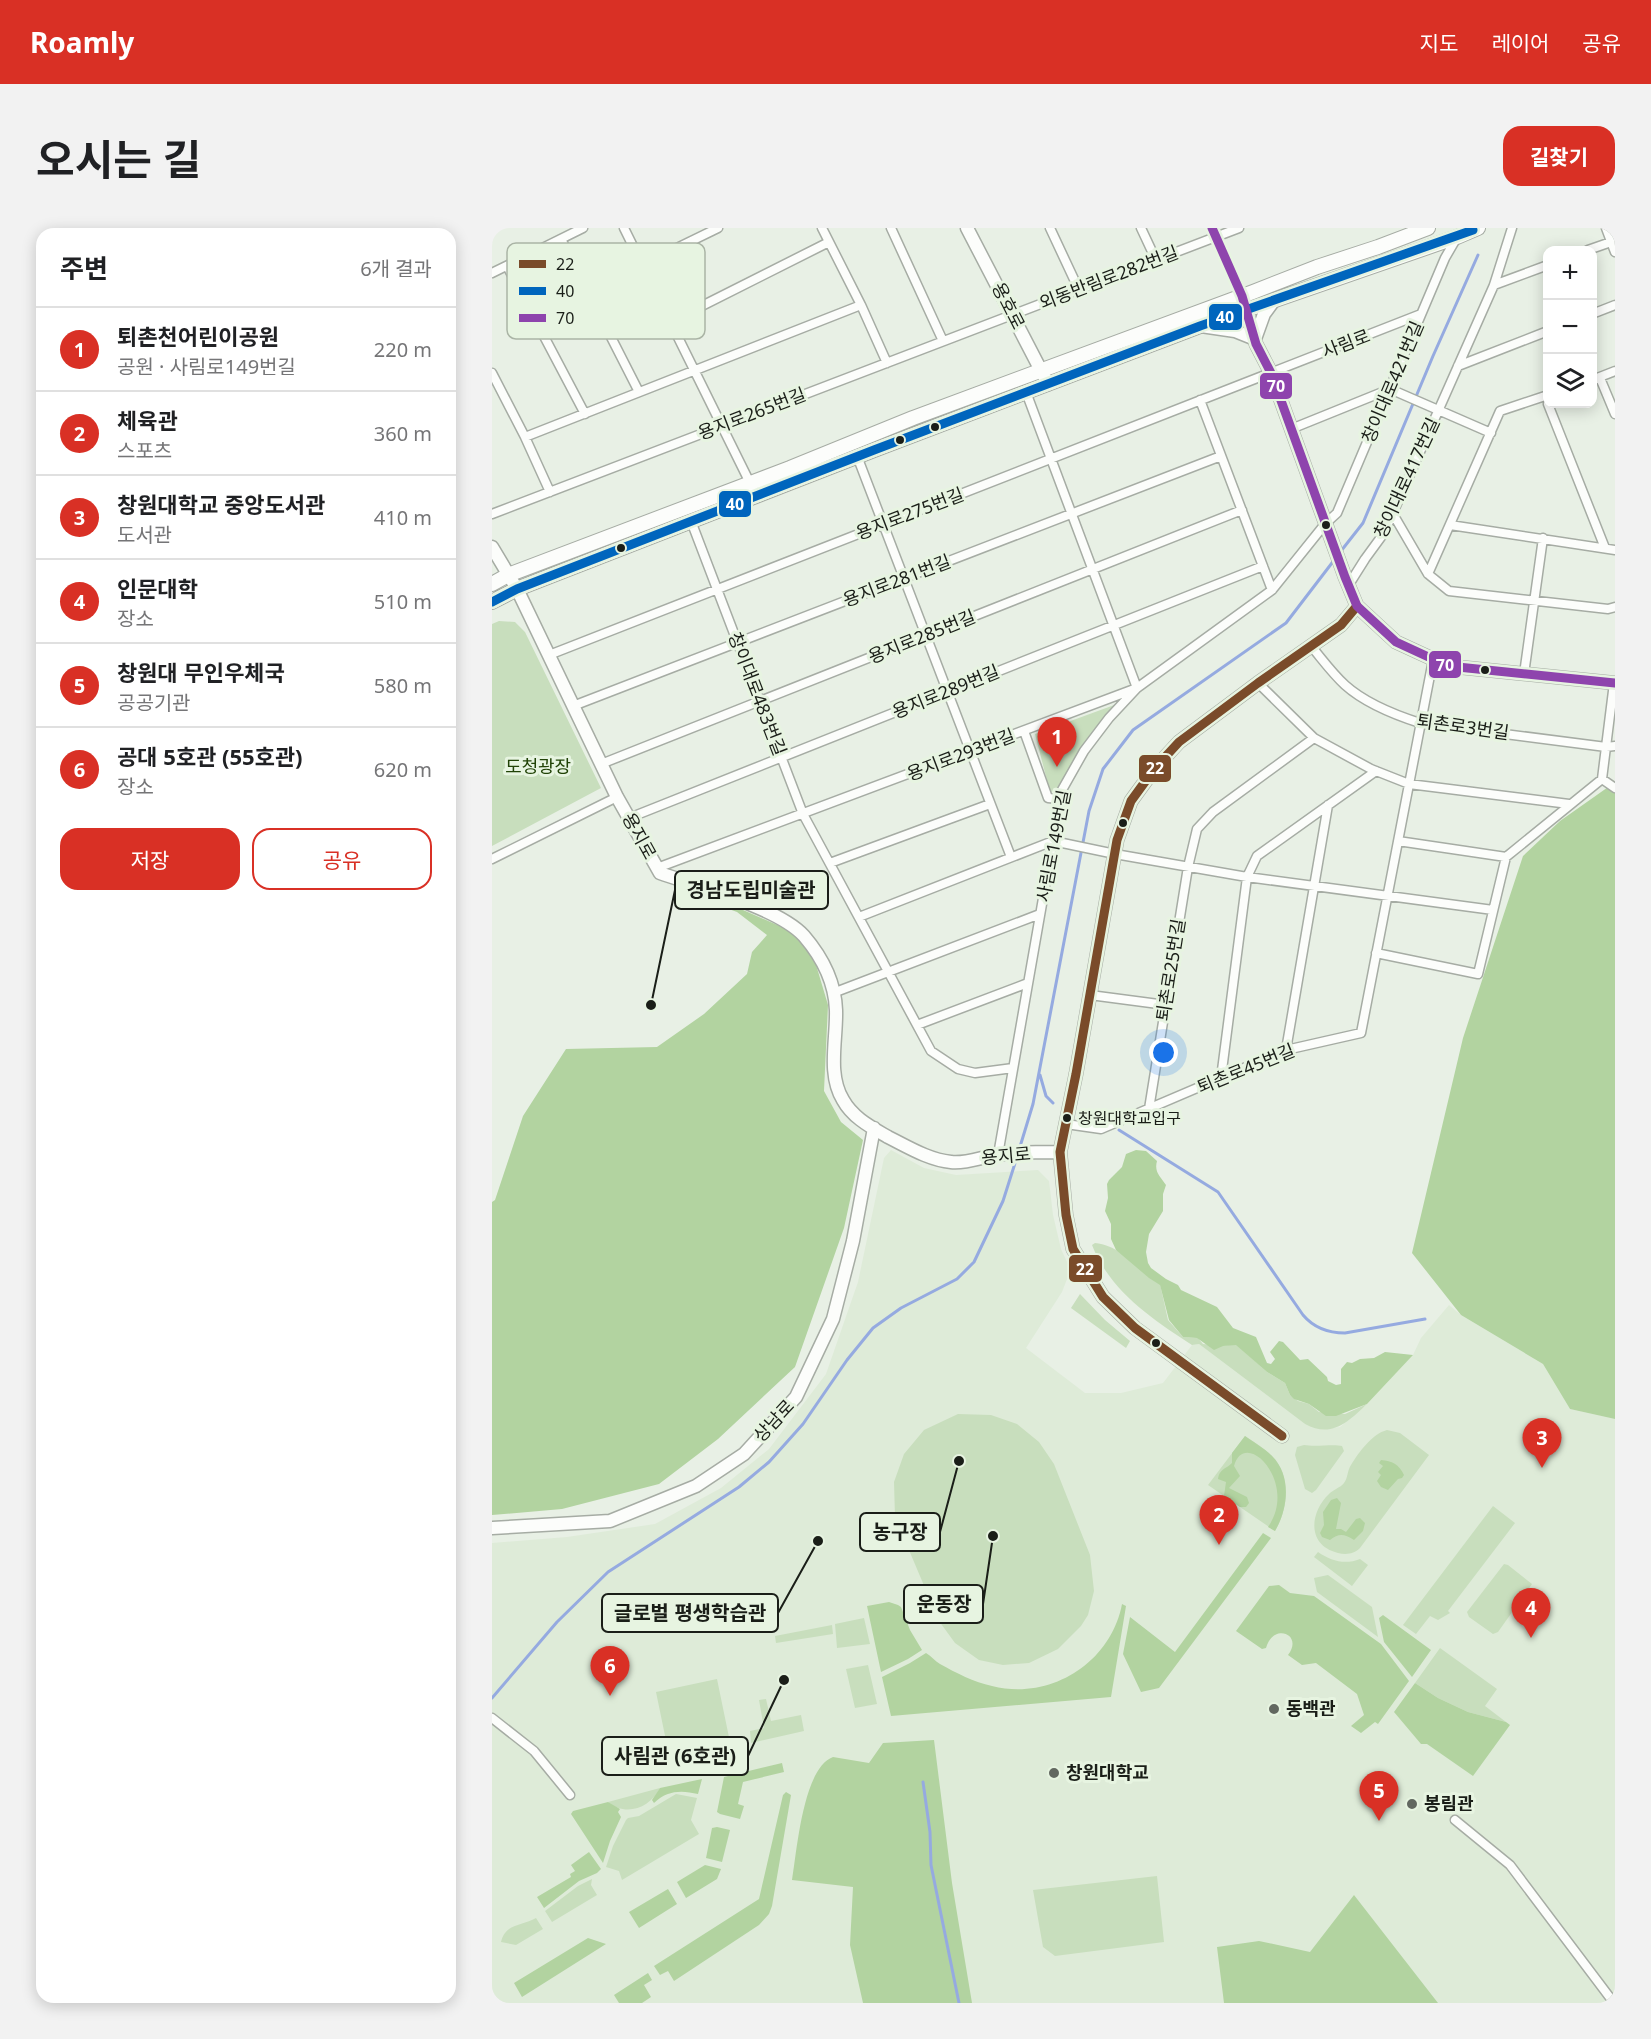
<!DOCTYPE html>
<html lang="ko">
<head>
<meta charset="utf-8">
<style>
  :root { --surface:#fff; --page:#f2f2f2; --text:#202124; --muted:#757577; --line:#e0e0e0; --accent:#d93025 }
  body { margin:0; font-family:"Noto Sans","Noto Sans KR",sans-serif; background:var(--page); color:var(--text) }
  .controls { position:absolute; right:18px; top:18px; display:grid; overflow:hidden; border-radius:12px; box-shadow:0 3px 15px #0003 }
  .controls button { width:54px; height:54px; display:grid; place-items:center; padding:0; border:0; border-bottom:2px solid var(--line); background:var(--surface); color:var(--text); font:30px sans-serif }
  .you { position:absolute; left:672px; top:825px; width:21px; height:21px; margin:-15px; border:4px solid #fff; border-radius:50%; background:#1a73e8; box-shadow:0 0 0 9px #1a73e833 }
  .badge { display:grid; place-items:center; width:39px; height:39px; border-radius:50%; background:var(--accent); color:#fff; font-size:20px; font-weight:700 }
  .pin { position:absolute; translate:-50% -50px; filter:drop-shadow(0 2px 3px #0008) }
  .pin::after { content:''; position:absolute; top:32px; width:21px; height:18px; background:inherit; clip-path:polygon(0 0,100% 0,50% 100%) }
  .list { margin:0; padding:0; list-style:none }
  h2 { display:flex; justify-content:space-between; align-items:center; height:78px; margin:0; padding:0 24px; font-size:26px }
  h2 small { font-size:20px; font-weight:400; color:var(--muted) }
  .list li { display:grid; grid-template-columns:39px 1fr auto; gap:18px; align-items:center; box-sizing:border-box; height:84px; padding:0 24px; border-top:2px solid var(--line) }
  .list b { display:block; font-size:22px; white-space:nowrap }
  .list p { margin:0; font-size:20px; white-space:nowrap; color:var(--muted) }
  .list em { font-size:20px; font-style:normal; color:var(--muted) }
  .actions { display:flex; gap:12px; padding:18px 24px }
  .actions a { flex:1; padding:14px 0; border:2px solid var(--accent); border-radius:18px; text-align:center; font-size:21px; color:var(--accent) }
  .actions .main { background:var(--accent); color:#fff }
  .icon { flex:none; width:33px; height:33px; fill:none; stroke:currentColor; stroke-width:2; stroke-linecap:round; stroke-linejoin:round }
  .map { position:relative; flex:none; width:1123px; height:1775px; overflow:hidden; border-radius:18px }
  header { display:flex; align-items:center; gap:36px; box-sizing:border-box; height:84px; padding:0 30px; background:var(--accent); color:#fff }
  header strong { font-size:28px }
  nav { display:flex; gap:33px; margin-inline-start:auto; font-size:21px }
  .intro { display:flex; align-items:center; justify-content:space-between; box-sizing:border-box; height:144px; padding:0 36px }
  h1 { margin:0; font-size:42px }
  .button { padding:15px 27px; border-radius:18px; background:var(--accent); color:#fff; font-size:21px; font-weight:700 }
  main { display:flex; gap:36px; padding:0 36px }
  aside { flex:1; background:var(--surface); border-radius:18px; box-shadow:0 3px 15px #0003 }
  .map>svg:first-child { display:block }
  .built { fill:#deebd8 }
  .green { fill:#c8debd }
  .forest { fill:#b2d3a0 }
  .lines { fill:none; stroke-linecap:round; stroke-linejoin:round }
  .stream { stroke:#95aae0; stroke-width:3 }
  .street-casing { stroke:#a6aca4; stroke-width:11 }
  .secondary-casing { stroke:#a6aca4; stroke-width:15 }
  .primary-casing { stroke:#a6aca4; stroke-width:16 }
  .street { stroke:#fcfdfb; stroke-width:8 }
  .secondary { stroke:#fcfdfb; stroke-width:12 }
  .primary { stroke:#fcfdfb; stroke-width:14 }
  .bus-1-casing { stroke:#e7f4e1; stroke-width:14 }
  .bus-2-casing { stroke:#e7f4e1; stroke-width:14 }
  .bus-3-casing { stroke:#e7f4e1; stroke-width:14 }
  .bus-1 { stroke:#7a4b2a; stroke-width:9 }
  .bus-2 { stroke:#0065bd; stroke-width:9 }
  .bus-3 { stroke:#8e44ad; stroke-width:9 }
  .bus-dot { fill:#1a1e18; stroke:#e7f4e1; stroke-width:2 }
  .poi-dot { fill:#626860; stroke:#e7f4e1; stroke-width:2 }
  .labels { text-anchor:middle; stroke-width:6; stroke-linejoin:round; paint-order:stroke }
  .bus-label { font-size:16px; fill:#1a1e18; stroke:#e7f4e1; text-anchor:start }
  .street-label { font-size:18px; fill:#1a1e18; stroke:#e7f4e1 }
  .park-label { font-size:18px; fill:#214307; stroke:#e7f4e1 }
  .poi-label { font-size:18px; font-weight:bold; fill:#1a1e18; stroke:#e7f4e1; text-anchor:start }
  .key { fill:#e7f4e1; stroke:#aab4a5; stroke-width:1.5 }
  .key-label { font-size:16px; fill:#1a1e18 }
  .leader { fill:none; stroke:#1a1e18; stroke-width:2 }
  .callout-dot { fill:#1a1e18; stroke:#e7f4e1; stroke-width:2 }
  .callout { fill:#e7f4e1; stroke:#1a1e18; stroke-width:2 }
  .callout-label { font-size:20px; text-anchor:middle; font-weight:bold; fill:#1a1e18 }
  .line-badge { stroke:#e7f4e1; stroke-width:2 }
  .badge-label { font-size:16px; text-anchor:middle; font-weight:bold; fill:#fff }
</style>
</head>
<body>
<header>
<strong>Roamly</strong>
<nav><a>지도</a><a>레이어</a><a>공유</a></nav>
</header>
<div class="intro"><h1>오시는 길</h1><a class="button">길찾기</a></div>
<main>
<aside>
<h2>주변<small>6개 결과</small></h2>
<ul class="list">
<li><span class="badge">1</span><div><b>퇴촌천어린이공원</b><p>공원 · 사림로149번길</p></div><em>220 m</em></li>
<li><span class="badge">2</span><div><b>체육관</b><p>스포츠</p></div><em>360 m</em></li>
<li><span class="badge">3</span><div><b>창원대학교 중앙도서관</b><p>도서관</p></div><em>410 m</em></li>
<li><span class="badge">4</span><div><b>인문대학</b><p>장소</p></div><em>510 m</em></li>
<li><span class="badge">5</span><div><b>창원대 무인우체국</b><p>공공기관</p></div><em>580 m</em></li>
<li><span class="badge">6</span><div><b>공대 5호관 (55호관)</b><p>장소</p></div><em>620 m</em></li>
</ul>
<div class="actions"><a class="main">저장</a><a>공유</a></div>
</aside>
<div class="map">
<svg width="1123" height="1775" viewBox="0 0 1123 1775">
  <rect width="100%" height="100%" fill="#e8f0e5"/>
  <path class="built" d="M399 922 432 940 464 947 546 942 557 953 561 987 569 1021 576 1036 577 1046 570 1064 534 1120 593 1165H629L671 1155 700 1117 707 1116 813 1196 829 1201 848 1199 875 1176 921 1127 929 1110 957 1077 969 1087 1051 1136 1078 1181 1123 1191V1775H0V1315L75 1309 163 1296 229 1260 277 1221 334 1146 366 1054 392 930Z"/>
  <path class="green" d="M7 393 23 394 33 404 109 560 0 618V396Z
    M625 476 595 514 563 563 558 564 543 506Z
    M603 1015C630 1017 646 1044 668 1056L676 1092 691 1109 706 1110 711 1116 730 1118 744 1116 775 1144 793 1155 798 1167 806 1173 817 1176 827 1184 853 1186 875 1176C857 1193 840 1211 813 1196L707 1116 700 1117C660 1091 618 1063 600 1017Z
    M588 1066 613 1092 638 1113 634 1120 579 1080Z
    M466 1186 499 1187 525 1196 547 1214 562 1236 598 1327 602 1363 596 1387 589 1398 566 1421 537 1435 511 1437 487 1432 463 1415 447 1393 403 1289 402 1254 412 1226 432 1202Z
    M895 1202 908 1205 937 1227 868 1320C862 1326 854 1327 846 1325 814 1317 818 1284 837 1266 842 1261 848 1260 852 1255 856 1250 855 1243 859 1237 867 1224 880 1206 895 1202Z
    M753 1208C762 1214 772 1220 780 1228 800 1248 796 1281 783 1303L716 1257Z
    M812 1217C823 1219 842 1216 850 1218L852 1223 824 1262 820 1265 813 1261 803 1227 805 1219Z
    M1001 1278 1023 1295 956 1383 958 1385 946 1392 938 1388 924 1406 911 1397Z
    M826 1324C839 1333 853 1337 868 1331L876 1337 860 1358 822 1329Z
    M1012 1336 1016 1337 1040 1356 1006 1404 1001 1406 977 1389 975 1384Z
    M836 1347 880 1379 886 1409 825 1364 822 1350Z
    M372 1390 378 1416 345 1420 343 1396Z
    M340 1397 341 1406 284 1415 283 1408Z
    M948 1420 1005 1461 993 1478 1014 1494 976 1484 946 1470 923 1455Z
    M376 1437 385 1476 363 1480 354 1441Z
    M225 1451 239 1519 178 1532 164 1464Z
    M274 1471 279 1493 309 1487 312 1503 259 1515 258 1503 272 1500 267 1472Z
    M168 1560C158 1580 134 1589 116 1574Z
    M184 1566 205 1570 199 1592 207 1606 130 1652 127 1643 114 1639 121 1618 134 1592 136 1590 147 1588Z
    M665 1648 672 1714 563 1728 551 1719 541 1662Z
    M100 1651 99 1657 105 1667 60 1694 53 1683 86 1658Z
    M44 1690 51 1701 24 1717 9 1714C13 1695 31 1698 44 1690Z"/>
  <path class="forest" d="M1119 557 1123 562V1191L1078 1181 1051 1136 969 1087 920 1025 971 810 1031 628 1068 593Z
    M217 667 299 703 322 730 336 777 332 863 349 894 371 912 352 1000 303 1139 226 1211 167 1256 70 1281 0 1287V974L3 972 31 888 74 821 165 819 212 786 255 746 260 724 275 707 245 684 204 669Z
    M644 922 654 923 665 933C662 944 668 948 674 957L671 966V983L657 1006 654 1024 656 1035 659 1040 674 1051 686 1057 689 1062 725 1079 741 1100 764 1109 775 1135 779 1136 783 1131 778 1124 787 1113 791 1114 808 1132 816 1131 835 1149 836 1153 844 1157 849 1156V1141L855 1134 860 1135 868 1131 882 1130 893 1124 921 1127 875 1176 844 1188H834L817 1176 802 1171 798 1167 793 1155 775 1144 744 1117 731 1118 722 1122 705 1110 691 1109 677 1092 668 1057 657 1050 624 1022 619 1011V996L613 983 616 970 615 956 617 952 630 939 634 926Z
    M753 1208C761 1214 772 1220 780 1228 800 1248 796 1281 783 1303L776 1299C807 1255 753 1199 742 1238L748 1248 737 1260 755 1269 757 1275 754 1279H748L732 1268 734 1254 726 1251C727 1241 734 1241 740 1235V1225Z
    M889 1232C900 1233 907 1236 912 1247L910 1250 906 1251 896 1262 889 1259 885 1253 889 1247 886 1244 891 1238 887 1235Z
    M845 1270 849 1275 844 1301H849L854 1304 864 1291 868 1290 873 1295 871 1303 862 1312C852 1306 847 1305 838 1312L830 1309 828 1305 832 1297 831 1284 839 1272Z
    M771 1305 779 1310 667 1460 649 1464 631 1426 638 1389 683 1424Z
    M787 1357 798 1365 822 1368 889 1416 917 1453 886 1496 883 1494 869 1505 859 1498 872 1487 865 1466 824 1435 810 1437 796 1427C812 1406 781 1394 774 1420L770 1421 744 1403 777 1358Z
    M397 1374 406 1377 409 1379 418 1402 430 1422 416 1431 389 1444 375 1378Z
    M630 1376 634 1378 619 1469 399 1488 390 1449 418 1435 434 1425C439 1428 443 1433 448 1436 464 1445 482 1454 500 1458 558 1473 619 1435 630 1376Z
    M891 1387 939 1422 920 1449 892 1414 887 1390Z
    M923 1455 946 1470 976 1484 1014 1494 1018 1497 981 1548 935 1516H929L902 1484Z
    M442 1512 460 1655 480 1775H371L358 1717 361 1659 300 1652C305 1623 311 1540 341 1529L377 1535 391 1515Z
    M290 1535 292 1544 251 1554 246 1576 252 1578 248 1591 228 1586 225 1584 232 1549Z
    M210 1551 206 1566C190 1562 175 1562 162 1575L160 1572 168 1560Z
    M294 1564 299 1567 280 1678 277 1686 267 1697 182 1753 176 1743 168 1747 162 1738 267 1671 291 1567Z
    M116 1574 128 1581 126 1584 129 1589 118 1613 111 1635 79 1586 81 1583Z
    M225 1599 238 1602 230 1634 214 1630 220 1600Z
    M97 1624 109 1641 105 1645 87 1653 52 1680 45 1669 79 1649 78 1646 83 1643 79 1637Z
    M213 1637 229 1641 225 1651 194 1670 185 1654Z
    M176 1661 185 1676 147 1700 137 1684Z
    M862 1667 946 1775H732L725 1719 767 1713 818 1724Z
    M96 1710 114 1716 30 1769 22 1755Z
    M156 1745 160 1752 152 1757 159 1769 150 1775H127L122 1767Z"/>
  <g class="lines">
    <path class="stream" d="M849 323 871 295 941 128 986 27
      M548 847 554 868 561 875
      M627 902 726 964 811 1087C822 1100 836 1105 853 1105L933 1091
      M527 922 541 876 597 583 611 541 641 502 794 395 843 331
      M0 1470 65 1394 116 1344 247 1259 277 1234 311 1196 355 1132 381 1100 409 1080 465 1051 482 1034 511 973 525 929
      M431 1554 438 1604 439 1637 467 1775"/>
    <g class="street-casing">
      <path id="street" d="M132 0 260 259
        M330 0 369 77 395 135
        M399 0 451 113
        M558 0 587 62
        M649 0 664 32
        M720 0 751 71
        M1114 0 1123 24
        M69 11 147 164
        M1096 22 1119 14
        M150 37 226 0
        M15 38 93 186
        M0 45 91 0
        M1002 57 1056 37
        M1100 86 1123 77
        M178 94 337 14
        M966 138 1056 103
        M0 145 33 209 58 264
        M1108 150 1123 186
        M1100 152 1123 143
        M708 172 780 362
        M1056 176 1113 320
        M799 201 898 161 999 205
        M33 209 369 77
        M365 228 519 629
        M0 286 747 0
        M901 286 936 346 957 363 1116 381 1123 379
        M199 293 311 586 439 823 466 841 483 845 521 840
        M958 297 1123 322
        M936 346 1008 183 1056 167
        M856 358 873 331 892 305 1002 57 1020 0
        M819 418C830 431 840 445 853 457 873 475 903 487 928 495L1114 519 1123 518
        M57 427 929 86
        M1032 446 1051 310
        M766 455 822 510 879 541 917 556 1077 576
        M81 478 729 228
        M532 503 556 570 568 571
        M109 536 750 282
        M1110 551 1123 560
        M137 590 771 338
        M906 613 1014 629
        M0 631 125 569
        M338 635 498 576
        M165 640 645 460 534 164
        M367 689 561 613 623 626 755 649 1001 682
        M884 725 986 746 1014 629 1110 551 1122 455
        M341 765 548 686
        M598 767 674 777
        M425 797 536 755
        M794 822 836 577
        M729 850 755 649 765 628 884 543
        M657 881 696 639 705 601 721 584 822 510
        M574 896 609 901 794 822 869 805 941 432
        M506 927 570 562 592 523 617 490 645 460 780 362 833 296 845 285 953 30 964 11
        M0 1490 42 1523 78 1567
        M963 1592 1018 1637 1122 1775"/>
    </g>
    <g class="secondary-casing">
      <path id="secondary" d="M475 0 556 156
        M753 82 764 116 779 145 853 349 865 378 904 414 956 438 1123 455
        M709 98 743 103 763 111
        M763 111 772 86 783 71
        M0 319 25 361 125 569 168 645C205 658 287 680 312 708 330 729 343 755 344 782 345 811 335 846 351 872 361 890 379 899 396 909 416 919 437 932 459 934 473 936 490 929 504 927 524 924 548 924 568 924
        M790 1208 643 1100 611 1069 581 1021 574 987 568 924 584 846 625 612 639 573 663 540 687 514 766 455 849 397 865 378
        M0 1300 118 1293 204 1258 252 1226 304 1169 341 1091 361 1013 382 900"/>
    </g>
    <g class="primary-casing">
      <path id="primary" d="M0 356 16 347 298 240 421 190 761 64 825 39 886 19 936 0
        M0 374 25 361 382 222 708 98 965 9 986 0"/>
    </g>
    <use href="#street" class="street"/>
    <use href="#secondary" class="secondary"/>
    <use href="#primary" class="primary"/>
    <g class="bus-1-casing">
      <path id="bus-1" d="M790 1208 643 1100 611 1069 581 1021 574 987 568 924 584 846 625 612 639 573 663 540 687 514 766 455 849 397 865 378"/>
    </g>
    <g class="bus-2-casing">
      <path id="bus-2" d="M0 374 25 361 382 222 708 98 981 2"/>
    </g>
    <g class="bus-3-casing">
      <path id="bus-3" d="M720 0 750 68 764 116 779 145 853 349 865 378 904 414 956 438 1123 455"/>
    </g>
    <use href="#bus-1" class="bus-1"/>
    <use href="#bus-2" class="bus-2"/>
    <use href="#bus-3" class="bus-3"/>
  </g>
  <g class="bus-dot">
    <circle cx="443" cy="199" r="5"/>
    <circle cx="408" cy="212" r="5"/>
    <circle cx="834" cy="297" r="5"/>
    <circle cx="129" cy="320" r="5"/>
    <circle cx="993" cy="442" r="5"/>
    <circle cx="631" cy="595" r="5"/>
    <circle cx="575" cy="890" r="5"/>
    <circle cx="664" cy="1115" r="5"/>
  </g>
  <g class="poi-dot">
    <circle cx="782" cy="1481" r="6"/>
    <circle cx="562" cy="1545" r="6"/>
    <circle cx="920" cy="1576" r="6"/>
  </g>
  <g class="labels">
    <g class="bus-label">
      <text x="586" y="896">창원대학교입구</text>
    </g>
    <g class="street-label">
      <text transform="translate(617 50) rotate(-21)" y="6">외동반림로282번길</text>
      <text transform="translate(516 78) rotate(63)" y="6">용호로</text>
      <text transform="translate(854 116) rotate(-21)" y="6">사림로</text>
      <text transform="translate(901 154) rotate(-67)" y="6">창이대로421번길</text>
      <text transform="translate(260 186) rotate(-21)" y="6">용지로265번길</text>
      <text transform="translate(915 250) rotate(-65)" y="6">창이대로417번길</text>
      <text transform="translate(418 286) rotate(-21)" y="6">용지로275번길</text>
      <text transform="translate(405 353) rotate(-21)" y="6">용지로281번길</text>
      <text transform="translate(430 409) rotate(-22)" y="6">용지로285번길</text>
      <text transform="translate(454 464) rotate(-22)" y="6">용지로289번길</text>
      <text transform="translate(265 466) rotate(69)" y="6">창이대로483번길</text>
      <text transform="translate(971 499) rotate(8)" y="6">퇴촌로3번길</text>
      <text transform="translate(469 527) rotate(-21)" y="6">용지로293번길</text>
      <text transform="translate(147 608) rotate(61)" y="6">용지로</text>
      <text transform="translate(562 618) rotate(-79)" y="6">사림로149번길</text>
      <text transform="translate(679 742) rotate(-81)" y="6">퇴촌로25번길</text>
      <text transform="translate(754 841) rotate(-22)" y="6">퇴촌로45번길</text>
      <text transform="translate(514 928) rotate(-5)" y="6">용지로</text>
      <text transform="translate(282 1193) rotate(-47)" y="6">상남로</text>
    </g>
    <g class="park-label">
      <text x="46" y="545">도청광장</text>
    </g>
    <g class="poi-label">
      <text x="794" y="1487">동백관</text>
      <text x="574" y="1551">창원대학교</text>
      <text x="932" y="1582">봉림관</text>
    </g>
  </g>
  <rect x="15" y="15" width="198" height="96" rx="9" class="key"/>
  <rect x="27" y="32" width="27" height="8" fill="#7a4b2a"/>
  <rect x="27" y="59" width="27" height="8" fill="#0065bd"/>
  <rect x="27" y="86" width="27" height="8" fill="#8e44ad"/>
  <g class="key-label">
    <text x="64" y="42">22</text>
    <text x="64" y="69">40</text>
    <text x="64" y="96">70</text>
  </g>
  <path class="leader" d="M159 777L183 662M467 1233L448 1304M501 1308L491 1376M326 1313L286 1385M292 1452L256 1528"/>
  <g class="callout-dot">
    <circle cx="159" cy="777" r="6"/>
    <circle cx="467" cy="1233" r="6"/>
    <circle cx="501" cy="1308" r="6"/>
    <circle cx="326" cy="1313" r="6"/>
    <circle cx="292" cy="1452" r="6"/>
  </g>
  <g class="callout">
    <rect x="183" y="643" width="153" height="38" rx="6"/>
    <rect x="368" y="1285" width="80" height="38" rx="6"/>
    <rect x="412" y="1357" width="79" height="38" rx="6"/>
    <rect x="110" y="1366" width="176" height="38" rx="6"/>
    <rect x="110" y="1509" width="146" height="38" rx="6"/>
  </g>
  <g class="callout-label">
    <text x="259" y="669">경남도립미술관</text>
    <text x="408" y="1311">농구장</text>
    <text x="452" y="1383">운동장</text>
    <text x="198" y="1392">글로벌 평생학습관</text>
    <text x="183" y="1535">사림관 (6호관)</text>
  </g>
  <g class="line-badge">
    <rect x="716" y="75" width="35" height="28" rx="6" fill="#0065bd"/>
    <rect x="767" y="144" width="34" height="28" rx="6" fill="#8e44ad"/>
    <rect x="226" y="262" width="34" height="28" rx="6" fill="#0065bd"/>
    <rect x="936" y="422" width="34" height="29" rx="6" fill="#8e44ad"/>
    <rect x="646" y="526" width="34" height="29" rx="6" fill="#7a4b2a"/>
    <rect x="576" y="1026" width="35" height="29" rx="6" fill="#7a4b2a"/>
  </g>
  <g class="badge-label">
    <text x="733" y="95">40</text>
    <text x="784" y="164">70</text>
    <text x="243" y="282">40</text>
    <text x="953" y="443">70</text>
    <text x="663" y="546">22</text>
    <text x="593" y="1047">22</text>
  </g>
</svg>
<div class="controls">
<button>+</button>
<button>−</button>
<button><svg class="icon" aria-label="layers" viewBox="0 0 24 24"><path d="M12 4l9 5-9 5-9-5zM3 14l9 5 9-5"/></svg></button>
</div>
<div class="you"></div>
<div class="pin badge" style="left:565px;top:539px">1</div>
<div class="pin badge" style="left:727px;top:1317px">2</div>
<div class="pin badge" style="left:1050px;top:1240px">3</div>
<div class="pin badge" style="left:1039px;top:1410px">4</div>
<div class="pin badge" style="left:887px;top:1593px">5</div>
<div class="pin badge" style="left:118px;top:1468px">6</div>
</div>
</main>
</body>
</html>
